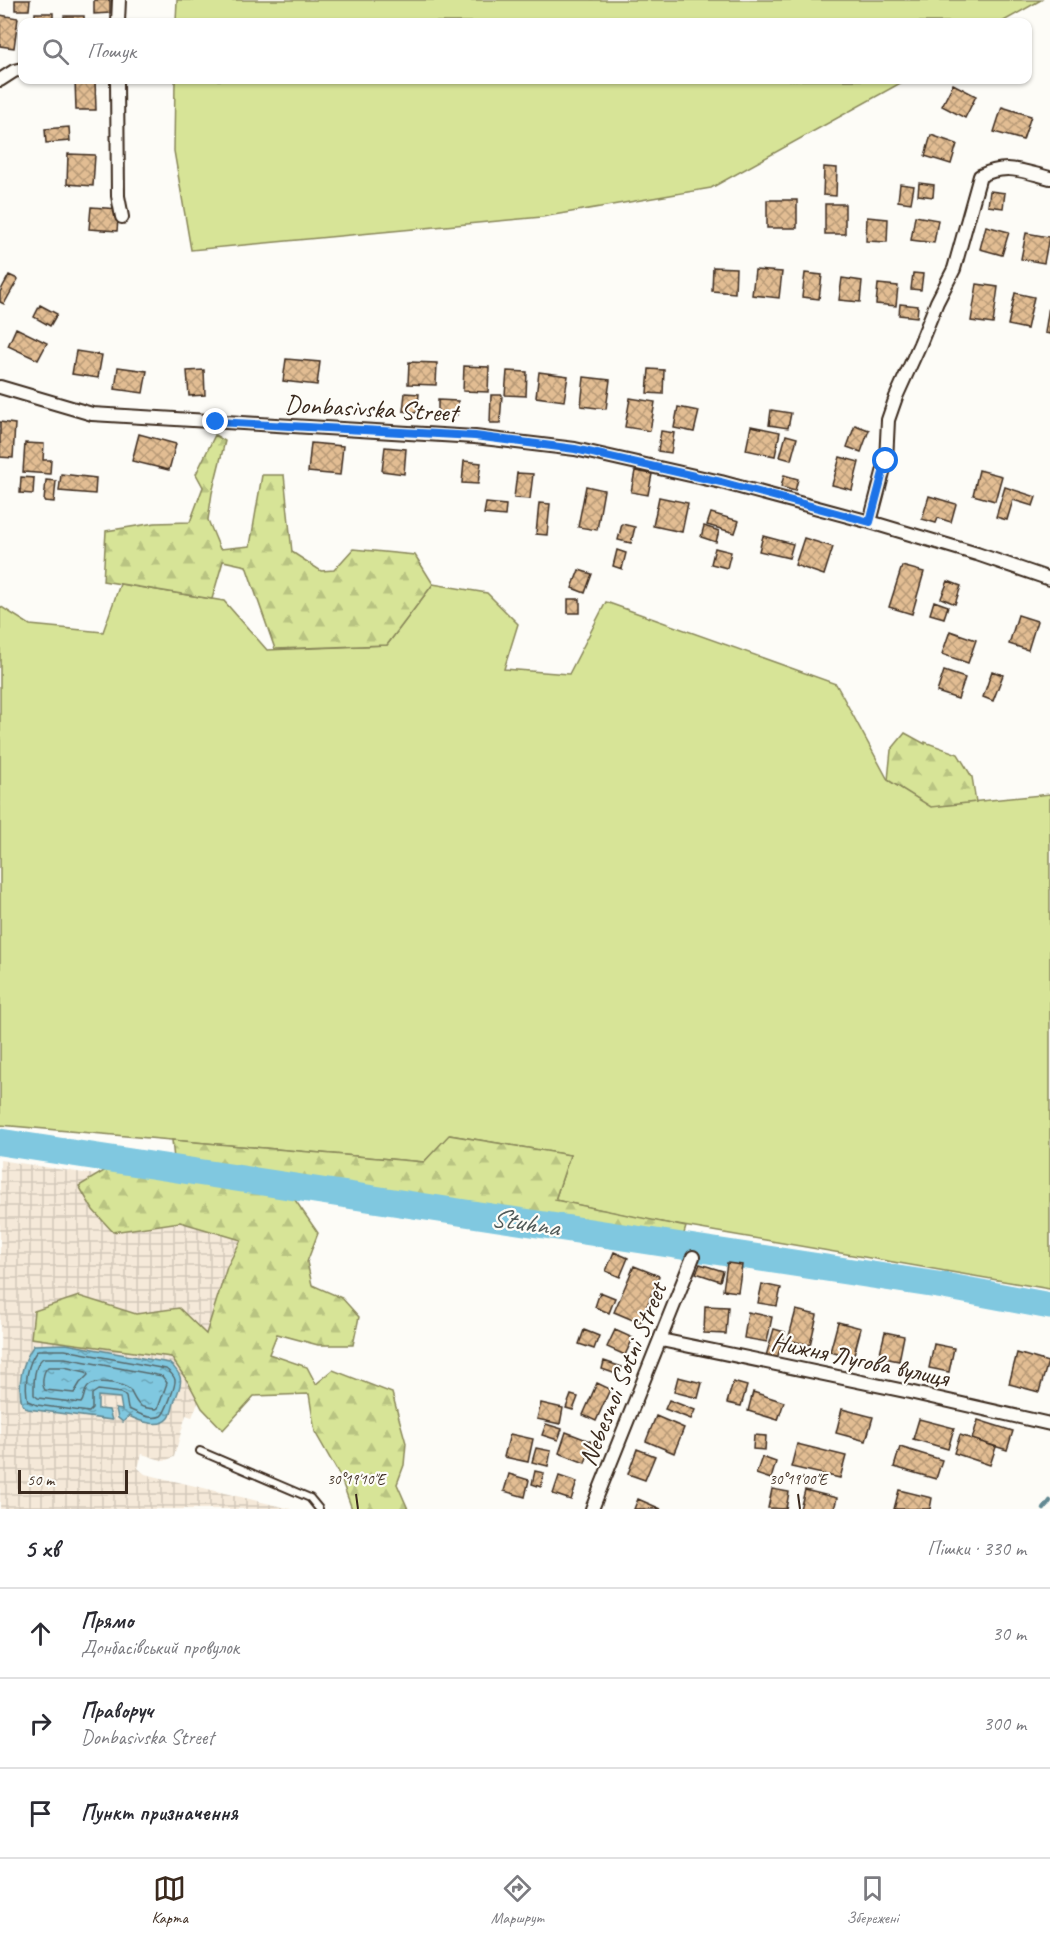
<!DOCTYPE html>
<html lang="uk">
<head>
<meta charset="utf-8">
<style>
  :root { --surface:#fff; --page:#f7f7f7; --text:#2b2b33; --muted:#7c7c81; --line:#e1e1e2; --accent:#3b2a1e }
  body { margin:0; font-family:Caveat,sans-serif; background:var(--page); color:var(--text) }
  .scale { position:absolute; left:18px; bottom:15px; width:110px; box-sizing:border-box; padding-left:6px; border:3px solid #3b2a1e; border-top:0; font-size:16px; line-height:21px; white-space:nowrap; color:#3b2a1e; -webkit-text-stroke:4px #fdfcf7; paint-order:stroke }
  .stop { position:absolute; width:18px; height:18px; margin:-14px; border:4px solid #1a73e8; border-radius:50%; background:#fff }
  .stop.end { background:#1a73e8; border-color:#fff; box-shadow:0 2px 6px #0008 }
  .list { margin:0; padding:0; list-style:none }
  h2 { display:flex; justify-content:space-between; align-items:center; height:78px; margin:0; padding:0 24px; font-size:26px }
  h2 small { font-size:20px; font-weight:400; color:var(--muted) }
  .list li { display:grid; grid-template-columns:39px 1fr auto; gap:18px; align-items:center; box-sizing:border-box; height:90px; padding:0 24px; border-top:2px solid var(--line) }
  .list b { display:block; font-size:22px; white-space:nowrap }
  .list p { margin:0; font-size:20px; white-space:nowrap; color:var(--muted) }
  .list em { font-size:20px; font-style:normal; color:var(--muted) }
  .icon { flex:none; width:33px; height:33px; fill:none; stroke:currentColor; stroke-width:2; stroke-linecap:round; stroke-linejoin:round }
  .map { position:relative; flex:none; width:1050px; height:1509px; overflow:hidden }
  .search { position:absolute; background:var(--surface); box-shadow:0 2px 4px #0004; left:18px; right:18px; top:18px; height:66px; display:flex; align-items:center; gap:15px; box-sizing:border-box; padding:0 21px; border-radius:12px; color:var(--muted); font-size:22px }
  .sheet { height:348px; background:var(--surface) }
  nav { display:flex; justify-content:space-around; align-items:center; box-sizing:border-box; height:84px; border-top:2px solid var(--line); background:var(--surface); font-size:16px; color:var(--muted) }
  nav a { display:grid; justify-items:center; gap:3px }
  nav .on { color:var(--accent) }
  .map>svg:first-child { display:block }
  .industrial { fill:url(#industrial-grid) }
  .green { fill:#d7e497; stroke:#89875a; stroke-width:1.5 }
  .forest { fill:url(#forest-firs); stroke:#89875a; stroke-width:1.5 }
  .water { fill:url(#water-ripples); stroke:#648992; stroke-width:1.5 }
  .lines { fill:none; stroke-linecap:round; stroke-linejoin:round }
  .shore { stroke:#57696c; stroke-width:1.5 }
  .stream { stroke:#648992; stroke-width:4.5 }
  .river { stroke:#80c8e0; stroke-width:27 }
  .building { fill:url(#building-cross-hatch); stroke:#3b2a1e; stroke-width:1.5 }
  .lane-casing { stroke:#3b2a1e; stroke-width:10 }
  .street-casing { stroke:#3b2a1e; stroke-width:16 }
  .lane { stroke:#fdfcf7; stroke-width:6 }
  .street { stroke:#fdfcf7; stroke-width:12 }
  .route { stroke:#1a73e8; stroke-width:8 }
  .ticks { fill:none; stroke:#3b2a1e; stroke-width:2 }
  .labels { text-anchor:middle; stroke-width:4.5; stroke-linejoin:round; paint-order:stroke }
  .street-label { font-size:26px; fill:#3b2a1e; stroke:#fdfcf7 }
  .water-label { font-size:27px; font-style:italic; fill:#505958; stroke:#fdfcf7 }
  .ticks-label { font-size:15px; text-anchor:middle; fill:#3b2a1e; stroke:#fdfcf7; stroke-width:4.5; stroke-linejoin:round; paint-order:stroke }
</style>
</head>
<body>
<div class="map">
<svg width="1050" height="1509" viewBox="0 0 1050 1509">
  <defs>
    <pattern id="industrial-grid" width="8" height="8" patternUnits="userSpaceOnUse" patternTransform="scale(1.5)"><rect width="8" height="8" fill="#f5e9d9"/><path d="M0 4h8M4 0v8" fill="none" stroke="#d3c8ba"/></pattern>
    <pattern id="forest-firs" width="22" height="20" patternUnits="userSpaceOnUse" patternTransform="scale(1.5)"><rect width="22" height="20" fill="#d7e497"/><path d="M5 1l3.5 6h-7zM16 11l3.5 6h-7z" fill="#b9c482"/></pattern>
    <pattern id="water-ripples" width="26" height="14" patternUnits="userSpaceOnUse" patternTransform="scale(1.5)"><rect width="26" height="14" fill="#80c8e0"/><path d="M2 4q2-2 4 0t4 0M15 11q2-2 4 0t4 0" fill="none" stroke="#6aa3b5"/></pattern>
    <pattern id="building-cross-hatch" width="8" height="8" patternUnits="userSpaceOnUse" patternTransform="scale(1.5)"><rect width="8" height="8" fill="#e2bd93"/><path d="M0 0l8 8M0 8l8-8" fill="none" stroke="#b89a77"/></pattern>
  </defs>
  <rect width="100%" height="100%" fill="#fdfcf7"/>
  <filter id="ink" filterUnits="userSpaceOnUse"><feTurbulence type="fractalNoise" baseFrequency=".0167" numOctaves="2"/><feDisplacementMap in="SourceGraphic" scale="12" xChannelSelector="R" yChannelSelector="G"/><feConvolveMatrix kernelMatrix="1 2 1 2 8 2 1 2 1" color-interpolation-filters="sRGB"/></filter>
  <g filter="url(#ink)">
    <path class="industrial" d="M0 1160 270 1202 215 1364 192 1417 186 1415 174 1457 164 1461 142 1454 138 1468 145 1474 291 1509H0Z"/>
    <path class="green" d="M177 0H1041L1002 22H176Z
      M175 80H906L711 188 542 217 191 250 174 151Z
      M120 584 224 601 267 650 387 645 433 584 487 593 518 624 504 669 569 674 606 602 836 684 888 780 931 806 1050 794V1289L654 1221 555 1200 570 1155 450 1135 424 1162 0 1125V606L30 625 103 632Z"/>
    <path class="forest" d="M215 435 225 441 212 493 208 520 220 549 250 546 262 475H284L292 552 321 571 334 570 353 549 415 555 433 584 387 645 275 649 246 566 223 561 212 599 103 581 106 531 155 523 190 522 203 487 196 474Z
      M905 733 925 744V742L958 754 972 777 976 802 931 807 888 780 891 750Z
      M449 1135 570 1155 555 1200 686 1227 682 1240 494 1205 174 1159 172 1140 424 1162Z
      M109 1168 293 1197 318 1233 307 1262 312 1285 342 1298 359 1317 353 1345H318L277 1334 269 1354 307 1367 316 1384 333 1370 392 1393 406 1443 404 1465 397 1484 408 1509H352L340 1476 315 1432 309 1394 254 1396 223 1430 202 1408 188 1382 171 1357 31 1338 34 1311 79 1296 136 1314 179 1308 206 1334 227 1267 241 1240 180 1222 113 1232 93 1210 79 1186Z"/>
    <path class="water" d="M66 1344 169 1363C185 1376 182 1383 175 1400 173 1405 172 1414 169 1418 160 1429 139 1421 129 1416L123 1422 118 1418 116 1409 122 1410 120 1398 98 1396V1409L109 1410 112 1420 28 1409 22 1404C17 1384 22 1362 34 1345Z"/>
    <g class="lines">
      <path class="shore" d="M38 1350H65L166 1369C170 1372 174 1375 175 1380 176 1385 165 1414 161 1416 150 1421 137 1412 128 1409L126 1397 122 1393 98 1390 92 1394V1409L89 1412 37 1405 28 1401C24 1385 27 1362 38 1350Z
        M43 1358H65L162 1376 167 1383 158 1408 156 1409C137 1408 138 1405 130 1390 122 1383 98 1379 89 1386 83 1391 85 1398 81 1403L38 1398 34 1395C34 1383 33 1366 43 1358Z
        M48 1367H64L86 1372 88 1375 80 1383 74 1393 45 1390C41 1385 43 1371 48 1367Z"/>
      <path class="stream" d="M1044 1509 1050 1501"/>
      <path class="river" d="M0 1142 944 1286 1050 1306"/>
    </g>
    <path class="building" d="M15 0H30L29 10H15Z
      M94 0H110V13L94 14Z
      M35 13H53V22H35Z
      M0 15 18 18 14 48 0 46Z
      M64 16H84V22H64Z
      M75 80H95L96 110H76Z
      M953 84 976 96 965 118 942 106Z
      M1002 107 1031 116 1023 140 994 132Z
      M69 127 70 141 46 143 45 129Z
      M931 135 957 144 951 164 925 156Z
      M68 154 95 155 93 186 67 184Z
      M824 167 837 168 836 196 823 195Z
      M919 183 934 185 933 197 918 195Z
      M900 184 914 186 911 203 898 201Z
      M990 191 1005 193 1003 208 988 206Z
      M767 200H797V228H767Z
      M825 204H845V234H825Z
      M91 207 119 209 117 231 89 229Z
      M915 216 938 220 934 243 911 240Z
      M867 217 888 219 887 242 866 241Z
      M986 226 1009 232 1002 255 980 249Z
      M1026 233 1049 237 1044 263 1021 259Z
      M713 267 736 268 735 293 712 291Z
      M755 270 782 272 779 298 752 295Z
      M805 273 822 275 819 299 802 297Z
      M913 273 923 274 921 290 911 289Z
      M9 275 18 279 4 304 0 302V292Z
      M842 278 862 281 860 302 839 300Z
      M878 284 898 286 896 306 876 304Z
      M977 284 998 287 993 324 971 321Z
      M1015 293 1034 297 1027 329 1008 325Z
      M900 304 918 306 917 317 899 315Z
      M40 305 57 314 50 326 34 317Z
      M1049 306H1050V334L1045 333Z
      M16 328 47 343 38 360 8 346Z
      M76 351 102 355 98 378 72 374Z
      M286 359 320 362 317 385 283 381Z
      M409 362 437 363 436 385 408 384Z
      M464 366 489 367 488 392 463 391Z
      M118 367 147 371 143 393 115 389Z
      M649 369 664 370 663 394 647 393Z
      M204 370 205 395 189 396 187 371Z
      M507 371 527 372 526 396 505 395Z
      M539 372 568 376 564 401 536 397Z
      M584 377 610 380 606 409 581 406Z
      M405 393 419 394 417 413 403 411Z
      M491 395H502L500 423H490Z
      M630 398 655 402 650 431 625 427Z
      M438 400 458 401 457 415 438 414Z
      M678 407 699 411 694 432 674 428Z
      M771 410 791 413 788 428 769 425Z
      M0 422 15 424 13 458 0 457Z
      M855 425 869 430 861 452 847 447Z
      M751 426 780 432 775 456 746 450Z
      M661 431 674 433 671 453 658 451Z
      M139 434 176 444 169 470 132 461Z
      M786 435 797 438 791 460 780 457Z
      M25 443 44 444 43 460H51L50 474 23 472Z
      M311 443 343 446 340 475 308 472Z
      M385 447 406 449 404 474 382 471Z
      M840 457 859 462 852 490 832 485Z
      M464 461 481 463 478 484 462 483Z
      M979 470 1002 476 995 501 973 495Z
      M635 471 652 474 648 495 631 492Z
      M517 473 533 474 530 499 514 498Z
      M61 474 96 478 95 494 59 491Z
      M784 475 798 479 795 491 781 487Z
      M21 477 34 478 33 494 20 493Z
      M46 480 56 481 54 502 44 501Z
      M586 486 604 490 597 530 578 527Z
      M1005 487 1036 497 1033 506 1013 500 1007 520 996 517Z
      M929 496 956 504 951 522 938 518 936 523 922 519Z
      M659 497 688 503 682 532 653 526Z
      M486 503 506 505 505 516 484 514Z
      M539 503 550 504 547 535 536 534Z
      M711 513 739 521 735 533 707 525Z
      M622 524 635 527 631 543 618 540Z
      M704 526 719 531 716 542 701 537Z
      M763 536 793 544 789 558 759 551Z
      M804 538 833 547 824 575 795 565Z
      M715 548 731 552 727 568 711 564Z
      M617 550 626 553 622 569 613 566Z
      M902 566 924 572 912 614 889 607Z
      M579 570 592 574 585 593 572 588Z
      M948 581 961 586 955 604 941 598Z
      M568 599H580V613H568Z
      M934 601 948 606 944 618 930 614Z
      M1018 615 1037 621 1028 650 1009 644Z
      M950 631 976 640 968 663 942 654Z
      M944 671 965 678 958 699 937 692Z
      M992 671 1003 675 993 701 983 697Z
      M614 1252 628 1258 620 1277 606 1271Z
      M727 1263 742 1265 738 1292 723 1290Z
      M700 1264 723 1271 720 1281 696 1273Z
      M634 1266 659 1276 640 1323 614 1312Z
      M762 1284 781 1288 777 1306 758 1303Z
      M600 1292 615 1298 609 1313 595 1307Z
      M705 1306 728 1307 726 1334 704 1333Z
      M796 1310 817 1315 810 1345 788 1340Z
      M748 1312 772 1317 767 1342 744 1338Z
      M838 1322 861 1328 853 1358 830 1352Z
      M774 1329 785 1332 777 1359 766 1356Z
      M584 1330 599 1336 594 1349 579 1344Z
      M615 1330 633 1338 625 1355 607 1347Z
      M885 1332 904 1336 899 1361 879 1357Z
      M934 1344 954 1348 949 1372 929 1368Z
      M1017 1353 1048 1362 1039 1392 1009 1384Z
      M604 1361 622 1367 619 1375 602 1369Z
      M678 1377 702 1383 698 1398 674 1392Z
      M733 1382 747 1386 741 1406 727 1403Z
      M597 1383 610 1389 596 1421 583 1415Z
      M753 1392 784 1402 778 1420 748 1411Z
      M571 1395 578 1397 573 1410 566 1408Z
      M669 1400 695 1410 691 1419 665 1409Z
      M541 1403 563 1408 560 1424 537 1419Z
      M842 1409 873 1417 866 1441 836 1433Z
      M656 1416 684 1428 674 1453 646 1441Z
      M919 1419 954 1428 948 1449 913 1439Z
      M978 1420 1013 1431 1007 1450 972 1439Z
      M546 1424 562 1429 558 1440 542 1435Z
      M566 1432 592 1442 585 1463 559 1453Z
      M510 1434 533 1439 528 1462 504 1457Z
      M754 1435 766 1436 765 1450 753 1449Z
      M960 1435 996 1447 990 1465 954 1453Z
      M797 1444 846 1456 840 1478 791 1467Z
      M900 1447 942 1460 936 1479 894 1467Z
      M536 1448 551 1451 548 1466 532 1462Z
      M637 1449 655 1456 645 1480 628 1474Z
      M762 1457 776 1462 771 1479 756 1474Z
      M535 1471 544 1473 541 1487 532 1484Z
      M509 1474 529 1480 525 1497 504 1491Z
      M559 1476 577 1482 571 1500 553 1494Z
      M772 1489 789 1492 786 1509 768 1508Z
      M805 1490 837 1498 834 1509H800Z
      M899 1490 932 1498 930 1509H894Z
      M638 1499 661 1509H634Z"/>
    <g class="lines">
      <g class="lane-casing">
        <path id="lane" d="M200 1451 310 1498 319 1509"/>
      </g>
      <g class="street-casing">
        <path id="street" d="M118 22 119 0
          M0 80 14 71 22 69
          M117 80 118 196 122 217
          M0 387 92 414 475 437 575 449 721 482 870 522 977 554 1050 579
          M870 522 886 461 888 420 896 397 920 344 937 302 954 269 980 176C1006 163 1023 171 1050 178
          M661 1340 905 1391 1050 1424
          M592 1509 693 1257"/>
      </g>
      <use href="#lane" class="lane"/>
      <use href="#street" class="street"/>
    </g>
  </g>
  <g class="lines" filter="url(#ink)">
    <path class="route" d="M216 422 475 436 575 449 721 482 870 522 886 461"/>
  </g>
  <path class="ticks" d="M356 1494 358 1509M798 1494 800 1509"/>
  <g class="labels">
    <g class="street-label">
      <text transform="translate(371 408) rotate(3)" y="9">Donbasivska Street</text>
      <text transform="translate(860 1359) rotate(12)" y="9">Нижня Лугова вулиця</text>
      <text transform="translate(622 1374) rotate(-68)" y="9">Nebesnoi Sotni Street</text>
    </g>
    <g class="water-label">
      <text transform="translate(525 1222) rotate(9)" y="9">Stuhna</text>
    </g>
  </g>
  <g class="ticks-label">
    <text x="356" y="1484">30°19'10"E</text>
    <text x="798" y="1484">30°19'00"E</text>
  </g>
</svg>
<div class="scale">50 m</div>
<div class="stop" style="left:886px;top:461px"></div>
<div class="stop end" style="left:216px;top:422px"></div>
<div class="search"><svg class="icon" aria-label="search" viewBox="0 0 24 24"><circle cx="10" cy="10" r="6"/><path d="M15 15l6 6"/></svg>Пошук</div>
</div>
<section class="sheet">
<h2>5 хв<small>Пішки · 330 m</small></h2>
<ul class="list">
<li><svg class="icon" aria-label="ahead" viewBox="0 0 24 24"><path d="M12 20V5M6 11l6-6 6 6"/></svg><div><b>Прямо</b><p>Донбасівський провулок</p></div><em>30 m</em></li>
<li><svg class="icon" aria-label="right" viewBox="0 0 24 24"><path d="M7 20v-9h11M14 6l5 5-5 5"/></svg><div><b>Праворуч</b><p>Donbasivska Street</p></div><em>300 m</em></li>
<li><svg class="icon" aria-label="arrive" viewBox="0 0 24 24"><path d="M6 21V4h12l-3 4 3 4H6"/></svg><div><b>Пункт призначення</b></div></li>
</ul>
</section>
<nav>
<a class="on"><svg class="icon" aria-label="map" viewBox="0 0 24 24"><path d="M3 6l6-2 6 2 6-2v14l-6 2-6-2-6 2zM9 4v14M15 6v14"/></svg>Карта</a>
<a><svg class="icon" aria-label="directions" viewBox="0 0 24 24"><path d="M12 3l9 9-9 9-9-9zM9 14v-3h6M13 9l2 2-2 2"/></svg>Маршрут</a>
<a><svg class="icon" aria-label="saved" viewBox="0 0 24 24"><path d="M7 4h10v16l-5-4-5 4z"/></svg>Збережені</a>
</nav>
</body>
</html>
